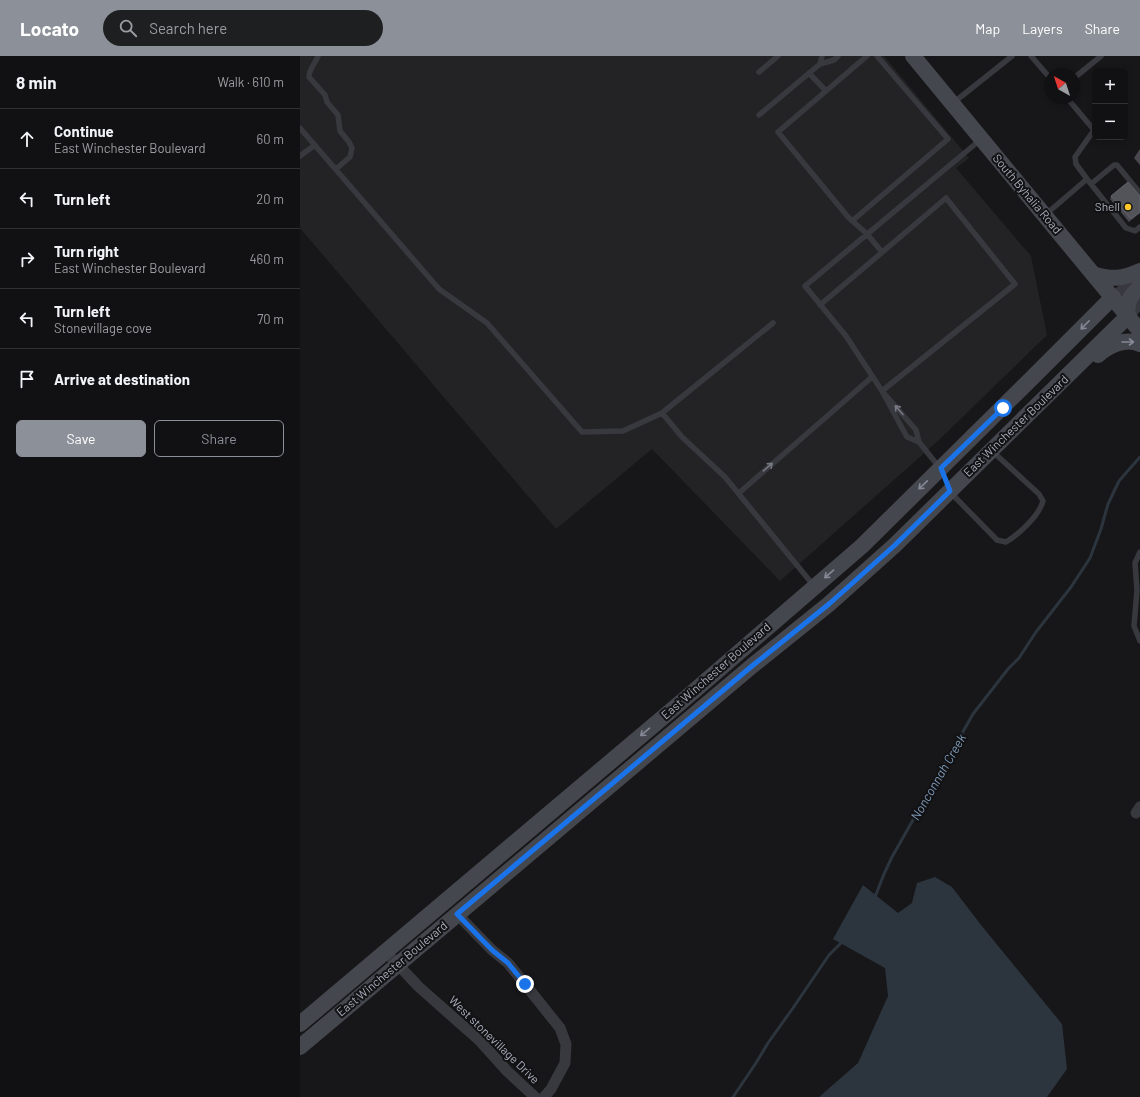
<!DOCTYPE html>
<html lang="en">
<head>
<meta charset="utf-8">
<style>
  :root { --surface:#111113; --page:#1e1f21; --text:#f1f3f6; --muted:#9c9da0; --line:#303133; --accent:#8c9099 }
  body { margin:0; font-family:Barlow,sans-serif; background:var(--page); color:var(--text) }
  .controls { position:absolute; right:12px; top:12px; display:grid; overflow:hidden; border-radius:6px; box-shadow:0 2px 6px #0003 }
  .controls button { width:36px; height:36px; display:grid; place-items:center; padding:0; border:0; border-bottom:1px solid var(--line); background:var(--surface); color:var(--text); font:20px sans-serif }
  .compass { position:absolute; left:744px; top:12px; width:36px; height:36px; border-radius:50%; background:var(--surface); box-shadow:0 2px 6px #0003; rotate:321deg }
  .stop { position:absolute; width:12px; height:12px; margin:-9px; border:3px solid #1a73e8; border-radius:50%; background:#fff }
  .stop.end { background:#1a73e8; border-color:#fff; box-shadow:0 1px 4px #0008 }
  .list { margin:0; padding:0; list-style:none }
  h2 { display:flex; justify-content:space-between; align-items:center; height:52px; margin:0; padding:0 16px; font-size:17px }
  h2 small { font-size:13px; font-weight:400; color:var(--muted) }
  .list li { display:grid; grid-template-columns:26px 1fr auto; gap:12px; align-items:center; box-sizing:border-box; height:60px; padding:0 16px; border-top:1px solid var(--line) }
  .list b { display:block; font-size:15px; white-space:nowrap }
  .list p { margin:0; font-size:13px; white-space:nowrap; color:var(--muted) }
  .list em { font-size:13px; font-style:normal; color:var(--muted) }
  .actions { display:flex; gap:8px; padding:12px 16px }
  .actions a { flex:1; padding:9px 0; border:1px solid var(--accent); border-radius:6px; text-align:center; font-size:14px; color:var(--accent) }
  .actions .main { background:var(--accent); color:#fff }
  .icon { flex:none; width:22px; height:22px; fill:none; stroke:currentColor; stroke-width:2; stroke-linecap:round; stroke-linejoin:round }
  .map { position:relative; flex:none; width:840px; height:1041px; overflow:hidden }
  header { display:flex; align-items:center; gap:24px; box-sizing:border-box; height:56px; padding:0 20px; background:var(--accent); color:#fff }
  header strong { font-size:19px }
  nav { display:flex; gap:22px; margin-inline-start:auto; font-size:14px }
  .search { width:280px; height:36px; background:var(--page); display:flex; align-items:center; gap:10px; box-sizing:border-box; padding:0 14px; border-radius:22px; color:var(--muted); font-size:15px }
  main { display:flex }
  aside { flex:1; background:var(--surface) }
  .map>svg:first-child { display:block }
  .built { fill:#232326 }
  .water { fill:#2c353e }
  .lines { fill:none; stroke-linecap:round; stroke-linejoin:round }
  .stream { stroke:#2c353e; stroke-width:3 }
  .service { stroke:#38383f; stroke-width:5.5 }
  .minor { stroke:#38383f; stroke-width:11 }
  .secondary { stroke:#45474f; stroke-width:16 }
  .wall { fill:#48484e }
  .shaded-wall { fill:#303034 }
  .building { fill:#53535a; stroke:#606169 }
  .oneway { stroke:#858995 }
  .oneway2 { stroke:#767883 }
  .route { stroke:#1a73e8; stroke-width:5 }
  .poi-dot { fill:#ffc729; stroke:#121214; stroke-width:1.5 }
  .labels { text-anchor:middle; stroke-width:4; stroke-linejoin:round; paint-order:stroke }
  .street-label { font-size:12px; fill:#a8acba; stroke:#121214 }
  .poi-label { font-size:12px; fill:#a8acba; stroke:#121214; text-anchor:end }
  .water-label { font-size:13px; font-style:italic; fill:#7d98b7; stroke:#121214 }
</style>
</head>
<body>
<header>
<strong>Locato</strong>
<div class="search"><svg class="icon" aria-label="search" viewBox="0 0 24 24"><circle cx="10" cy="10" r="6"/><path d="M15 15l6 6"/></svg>Search here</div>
<nav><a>Map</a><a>Layers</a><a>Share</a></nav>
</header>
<main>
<aside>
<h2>8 min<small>Walk · 610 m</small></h2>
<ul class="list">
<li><svg class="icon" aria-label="ahead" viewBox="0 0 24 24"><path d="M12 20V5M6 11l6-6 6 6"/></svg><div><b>Continue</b><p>East Winchester Boulevard</p></div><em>60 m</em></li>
<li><svg class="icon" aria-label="left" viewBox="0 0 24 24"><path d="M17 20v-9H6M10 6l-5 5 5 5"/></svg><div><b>Turn left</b></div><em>20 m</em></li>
<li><svg class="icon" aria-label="right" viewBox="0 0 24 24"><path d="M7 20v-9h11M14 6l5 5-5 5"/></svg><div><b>Turn right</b><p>East Winchester Boulevard</p></div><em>460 m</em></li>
<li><svg class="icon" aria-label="left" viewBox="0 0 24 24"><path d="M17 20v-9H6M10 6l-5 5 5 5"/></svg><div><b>Turn left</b><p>Stonevillage cove</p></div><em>70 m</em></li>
<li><svg class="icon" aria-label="arrive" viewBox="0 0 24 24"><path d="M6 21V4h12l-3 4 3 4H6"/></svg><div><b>Arrive at destination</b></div></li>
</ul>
<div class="actions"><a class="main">Save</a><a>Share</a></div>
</aside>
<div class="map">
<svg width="840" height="1041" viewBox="0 0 840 1041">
  <rect width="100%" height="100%" fill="#171719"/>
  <path class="built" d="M0 0H584L669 102 656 112 731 200 747 279 639 384 480 525 352 393 256 473 0 172Z"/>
  <path class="water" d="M635 821 652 831 681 869 762 968 767 1013 747 1041H519L558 1007 588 940 585 912 533 883 563 829 598 857 612 847 617 827Z"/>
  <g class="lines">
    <path class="stream" d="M575 841 584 818 592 801 673 658 708 613 719 602 736 576 771 531 790 502 801 473 808 448 819 425 840 401
      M433 1041 456 1007 468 987 493 952 529 899 542 886"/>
    <path class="service" d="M18 0C15 8 9 13 9 21L25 39 27 46 38 59 40 75 49 86 52 92 50 101 36 113
      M522 0 520 8 534 4 538 0
      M567 0 478 76 548 161 567 178 582 196
      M731 0 750 22
      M459 16 478 0
      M509 17 526 35
      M774 22 801 0
      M767 42 794 74 775 101 776 108 787 123
      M653 47 712 0
      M459 59 520 8
      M0 72 139 233 187 267 282 376 323 375 362 357
      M0 100 15 89
      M791 128 814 109H817L840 137
      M745 159 787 123 826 172 835 175 840 171
      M552 165 648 83 577 0
      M520 249 646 142 715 228 582 335 546 280 505 230 680 84
      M473 267 362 357 382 381 425 421 514 530
      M619 386 616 374 582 335 607 381 619 386 639 411
      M650 436 697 484 706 486C719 478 739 460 743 445L739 438 692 395
      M439 437 572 321
      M840 496 835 507 837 534 834 570 840 585"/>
    <path class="minor" d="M813 241 840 220
      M828 260 840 248
      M836 757 840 751
      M157 858 192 894 208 907 260 972 266 988 265 1007 251 1033 244 1041
      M85 895 119 931 180 985 207 1015 235 1041"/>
    <path class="secondary" d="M613 0 840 275
      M793 218C811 224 823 223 840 215
      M828 260C826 246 830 240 840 231
      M798 299C808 290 826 281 840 288
      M0 968 393 636 562 490 733 321 813 241
      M0 991 452 610 529 548 595 489 828 260"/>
  </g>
  <path class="wall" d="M840 93V109L834 102Z
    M811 140H840V157L829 166 810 143Z"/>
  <path class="shaded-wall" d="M840 156V157L829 166 831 163Z"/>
  <path class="building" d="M828 126 840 140V156L831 163 811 140Z"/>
  <defs><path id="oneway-shaft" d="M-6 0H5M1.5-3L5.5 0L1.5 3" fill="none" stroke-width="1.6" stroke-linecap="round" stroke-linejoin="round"/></defs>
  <g class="oneway">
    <use href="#oneway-shaft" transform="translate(785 269) rotate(135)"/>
    <use href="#oneway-shaft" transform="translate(828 286)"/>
    <use href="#oneway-shaft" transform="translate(623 429) rotate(136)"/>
    <use href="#oneway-shaft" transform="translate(529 518) rotate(139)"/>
    <use href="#oneway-shaft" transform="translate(345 676) rotate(140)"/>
  </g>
  <g class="oneway2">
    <use href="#oneway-shaft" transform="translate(599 354) rotate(-131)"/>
    <use href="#oneway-shaft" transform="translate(468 411) rotate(-41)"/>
  </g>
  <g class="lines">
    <path class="route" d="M225 928 208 907 192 894 157 858 452 610 529 548 595 489 650 435 641 412 703 352"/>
  </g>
  <circle class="poi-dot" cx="828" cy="151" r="4"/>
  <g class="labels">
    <g class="street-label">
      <text transform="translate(727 138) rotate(50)" y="4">South Byhalia Road</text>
      <text transform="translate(716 370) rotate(-44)" y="4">East Winchester Boulevard</text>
      <text transform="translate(416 615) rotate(-41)" y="4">East Winchester Boulevard</text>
      <text transform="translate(92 913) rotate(-40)" y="4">East Winchester Boulevard</text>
      <text transform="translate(194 984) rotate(44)" y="4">West stonevillage Drive</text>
    </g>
    <g class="poi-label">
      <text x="820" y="155">Shell</text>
    </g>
    <g class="water-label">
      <text transform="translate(638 721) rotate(-60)" y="5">Nonconnah Creek</text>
    </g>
  </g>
</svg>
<div class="controls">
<button>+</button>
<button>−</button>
</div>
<svg class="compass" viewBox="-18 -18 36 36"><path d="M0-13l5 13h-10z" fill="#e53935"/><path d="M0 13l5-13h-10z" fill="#9c9da0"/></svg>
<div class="stop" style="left:703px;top:352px"></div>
<div class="stop end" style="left:225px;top:928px"></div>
</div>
</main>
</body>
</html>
